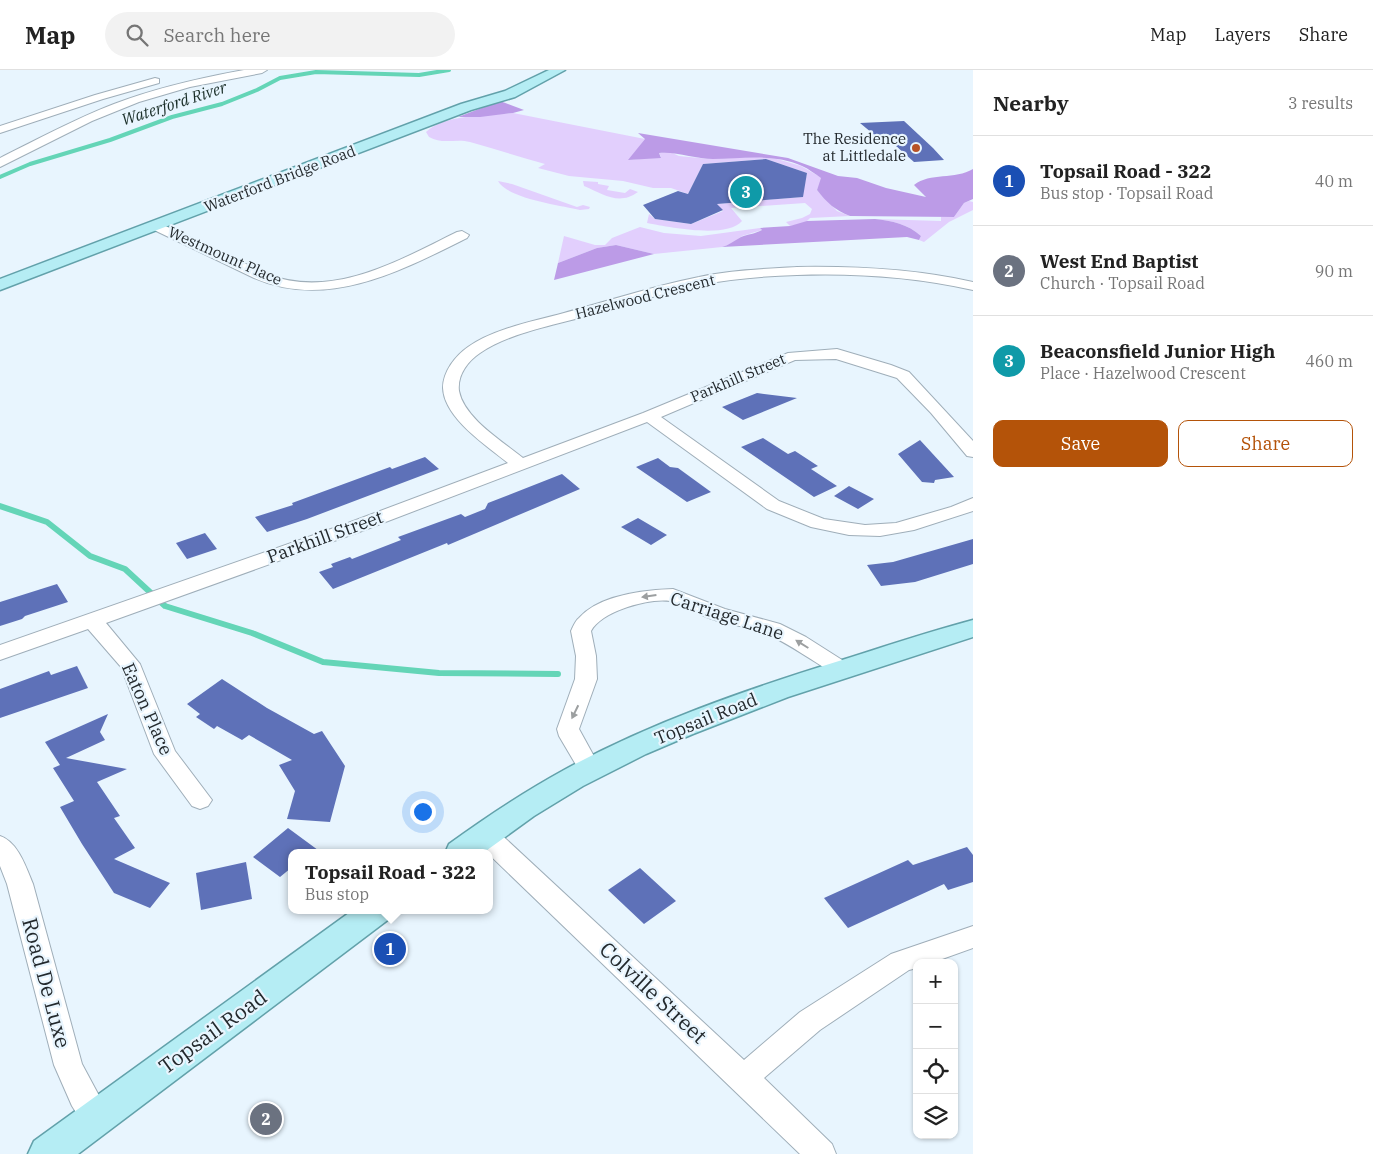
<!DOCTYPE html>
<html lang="en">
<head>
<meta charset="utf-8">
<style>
  :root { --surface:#fff; --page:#f2f2f2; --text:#222; --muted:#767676; --line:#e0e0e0; --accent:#b45309 }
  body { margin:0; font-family:"IBM Plex Serif",serif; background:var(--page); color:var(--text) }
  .controls { position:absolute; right:15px; bottom:15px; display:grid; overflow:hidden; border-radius:10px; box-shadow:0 1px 4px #0004 }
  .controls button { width:45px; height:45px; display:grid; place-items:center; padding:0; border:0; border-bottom:1px solid var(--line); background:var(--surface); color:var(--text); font:25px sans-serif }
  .you { position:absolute; left:422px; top:741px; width:18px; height:18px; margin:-12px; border:4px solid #fff; border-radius:50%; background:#1a73e8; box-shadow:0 0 0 8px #1a73e833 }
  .badge { display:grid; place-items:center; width:32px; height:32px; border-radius:50%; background:var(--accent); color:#fff; font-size:16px; font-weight:700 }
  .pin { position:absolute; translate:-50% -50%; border:2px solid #fff; box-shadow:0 1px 5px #0006 }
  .popup { position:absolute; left:288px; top:779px; width:205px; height:65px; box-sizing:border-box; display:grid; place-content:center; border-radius:10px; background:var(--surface); filter:drop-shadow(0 1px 4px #0005); font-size:16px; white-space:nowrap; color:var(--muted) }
  .popup b { font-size:19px; color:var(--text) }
  .popup::after { content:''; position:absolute; left:50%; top:100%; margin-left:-10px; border:10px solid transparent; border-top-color:var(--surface) }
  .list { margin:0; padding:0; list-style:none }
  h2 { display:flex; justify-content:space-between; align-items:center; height:65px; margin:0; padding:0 20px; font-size:21px }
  h2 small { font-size:16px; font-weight:400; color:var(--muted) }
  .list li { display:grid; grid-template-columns:32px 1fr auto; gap:15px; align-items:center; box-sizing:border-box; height:90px; padding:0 20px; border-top:1px solid var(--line) }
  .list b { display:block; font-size:19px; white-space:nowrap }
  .list p { margin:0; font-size:16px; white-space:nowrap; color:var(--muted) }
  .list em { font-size:16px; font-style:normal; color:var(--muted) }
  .actions { display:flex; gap:10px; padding:15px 20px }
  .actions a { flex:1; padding:11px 0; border:1px solid var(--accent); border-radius:10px; text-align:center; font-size:18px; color:var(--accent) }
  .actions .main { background:var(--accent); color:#fff }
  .icon { flex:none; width:28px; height:28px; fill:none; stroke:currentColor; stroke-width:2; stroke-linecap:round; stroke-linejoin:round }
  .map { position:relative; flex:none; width:973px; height:1084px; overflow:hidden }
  header { display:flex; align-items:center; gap:30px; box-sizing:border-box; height:70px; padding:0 25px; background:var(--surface); border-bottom:1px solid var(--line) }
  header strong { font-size:24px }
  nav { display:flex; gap:28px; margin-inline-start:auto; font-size:18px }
  .search { width:350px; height:45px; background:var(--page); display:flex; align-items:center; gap:12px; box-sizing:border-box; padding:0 18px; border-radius:28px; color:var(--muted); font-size:19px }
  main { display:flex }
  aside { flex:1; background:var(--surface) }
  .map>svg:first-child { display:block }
  .green { fill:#e2cffd }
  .forest { fill:#bc9be7 }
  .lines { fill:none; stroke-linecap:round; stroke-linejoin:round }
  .stream-far1 { stroke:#64d5b7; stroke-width:4 }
  .stream { stroke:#64d5b7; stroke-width:6 }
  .building { fill:#5e71b8 }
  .minor-casing { stroke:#9faeb9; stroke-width:2 }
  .major-casing { stroke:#62a1aa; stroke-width:3 }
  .minor { fill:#fff; fill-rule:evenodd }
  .major { fill:#b5edf4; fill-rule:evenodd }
  .oneway { fill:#9c9fa0 }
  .poi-dot { fill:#b85227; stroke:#e8f5fe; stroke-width:2 }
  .labels { text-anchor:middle; stroke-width:4.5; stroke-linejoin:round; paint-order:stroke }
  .far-poi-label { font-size:15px; fill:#23292d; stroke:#e8f5fe; text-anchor:end }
  .far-street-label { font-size:15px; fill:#23292d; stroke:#e8f5fe }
  .far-water-label { font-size:16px; font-style:italic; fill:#1a2e28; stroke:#e8f5fe }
  .street-label { font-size:18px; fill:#23292d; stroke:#e8f5fe }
  .near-street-label { font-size:21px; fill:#23292d; stroke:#e8f5fe }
</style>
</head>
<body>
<header>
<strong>Map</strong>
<div class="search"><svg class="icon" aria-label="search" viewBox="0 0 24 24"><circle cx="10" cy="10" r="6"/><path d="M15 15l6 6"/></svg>Search here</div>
<nav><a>Map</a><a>Layers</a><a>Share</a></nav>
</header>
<main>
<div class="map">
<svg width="973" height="1084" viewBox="0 0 973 1084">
  <rect width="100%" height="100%" fill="#e8f5fe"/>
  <path class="green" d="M513 43 645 69 629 90 661 87 659 83 670 82 679 86 710 89 757 87 777 89 801 96 822 108 817 120 837 141 850 146 810 148 804 154 790 156 786 152 802 148 810 144 812 139 805 133 731 138 742 151C727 169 668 157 647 153L649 144 655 149 691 154 723 141 717 134 802 127 807 103 766 89 703 94 688 124 671 118H653L623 111 569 106 538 98 545 94C520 87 495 79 470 72 456 68 443 75 429 67L426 62C445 44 488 46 513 43Z
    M498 111 512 114 577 137 583 135 590 137 589 139 580 140C560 135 508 129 498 111Z
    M583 111 598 112V114L609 116 607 120 625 123 630 119 638 122C619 136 603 124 584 116Z
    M969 131 973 132V140L949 152 924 172 919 170 921 166C908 154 892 151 875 149L941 151V147H954L964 133Z
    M640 157 664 163 701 166 760 158 762 160 742 166 733 173 722 177 654 184 616 175 597 178 558 193 564 166 595 175H605L612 168Z"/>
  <path class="forest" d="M500 31 524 40 513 43 480 47H458Z
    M638 63 788 88 838 106 857 108 886 118 926 127 914 115C930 102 955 110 973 99V129L964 133 954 147 850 146C835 140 827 133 817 120L821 108C815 104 809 99 802 96 774 83 742 89 713 89 696 89 675 81 659 83L661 88 628 90 645 69Z
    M875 149C892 151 908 154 921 166L919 170 907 167 722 177C729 175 734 171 741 167 748 164 755 164 762 160L760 158 790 156 807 151Z
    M616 175 654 184 554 210 558 193 597 178Z"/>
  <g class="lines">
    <path class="stream-far1" d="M0 107 30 94 110 70 172 47 222 34 257 20 280 8 316 2 419 5 449 0"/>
    <path class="stream" d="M0 436 47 452 90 486 125 499 165 536 252 563 323 592 439 603 558 604"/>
  </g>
  <path class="building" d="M904 51 933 78 944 90 914 92 887 68H878L860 53Z
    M766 89 807 103 803 127 717 134 723 140 691 154 655 149 643 135 678 121 688 124 703 94Z
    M757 323 797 328 743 350 722 337Z
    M763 368 788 384 795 381 818 396 811 399 837 416 814 427 741 377Z
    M920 370 954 407 935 410 934 413 922 412 898 384Z
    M425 387 439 399 307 449 267 462 255 447 293 435 292 433 390 397 392 399Z
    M658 388 670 397 678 398 711 422 687 432 636 397Z
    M562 404 580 419 448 475 447 473 333 519 319 502 333 497 331 494 350 487 352 489 401 470 398 467 461 444 465 447 485 439 488 433Z
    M849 416 874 429 858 439 834 426Z
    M638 448 667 465 651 475 621 457Z
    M205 463 217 479 187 489 176 473Z
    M973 469V494L915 512 881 516 867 495 893 492Z
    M57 514 68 532 25 546 22 549 0 556V532Z
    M77 596 88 618 0 648V619L49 601 51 605Z
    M222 609 267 638 314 664 322 661 345 696 330 752 287 749 295 721 279 695 292 690 249 665 242 670 217 656 214 659 196 647 200 644 187 634Z
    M108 644 100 662 105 670 66 688 127 699 97 712 120 746 114 748 135 778 114 789 170 813 150 838 114 823 82 774 60 737 74 731 53 698 60 695 45 672Z
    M288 758 322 783H291V798L280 807 253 787Z
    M967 777 973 785V812L948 820 944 814 848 858 824 828 908 790 913 795Z
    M246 792 252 829 201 840 196 803Z
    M640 798 676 831 644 854 608 820Z"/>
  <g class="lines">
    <g class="minor-casing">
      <path id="minor" d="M244 0H267L262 3 190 17 139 32 92 51 0 97V88C38 69 75 49 114 34 156 18 200 8 244 0Z
        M155 8 159 9V13L103 29 0 63V56L95 25Z
        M157 152 267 204C332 230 400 190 457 162L462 161 469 165 467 168C401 201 326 241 252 207L152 159 151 156 152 153Z
        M797 197C857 196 915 199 973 212V220C915 207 856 203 797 205 764 206 731 209 699 215 659 224 619 237 579 248 546 257 508 264 480 283 468 291 457 305 459 321 464 348 502 371 523 388L643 343 788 283 837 279 891 295 909 302 973 371V387L967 386 931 343 897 308 836 289 795 290 661 347 779 431 824 449 865 455 896 453 951 437 973 428V441L914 460 880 466 849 465 811 457 767 439 647 352 362 461 106 553 140 594 175 681 212 730 208 736 200 739 192 736 154 684 121 597 88 559 0 590V575L348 453 508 393C487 376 444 348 443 318 443 302 455 286 468 277 493 259 534 251 564 243 609 231 653 216 699 207 731 200 764 199 797 197Z
        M673 519 725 539 780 554 806 567 850 595 854 600 850 605 843 607 836 605C813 591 791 575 767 564 750 557 730 555 712 549 698 545 684 534 670 531 649 528 602 541 591 561L596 586 597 609 579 659 601 699 598 705 590 708 582 705 559 666 557 659 575 609 576 586 571 561C573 557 575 551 579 548 599 525 645 520 673 519Z
        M484 754 493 757 744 990 800 942 891 884 973 856V878L931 893H917V898L909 900 820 960 764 1008 832 1074 836 1084H800L475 771 472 764 475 757Z
        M0 766C18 772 26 797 33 814L82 994 111 1048 106 1058 96 1062 86 1058 72 1036 54 995 7 814 0 796Z"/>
    </g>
    <g class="major-casing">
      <path id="major" d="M549 0H565L515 27 471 40 0 220V209L461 34 505 21Z
        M973 550V567L788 627 693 664 646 684 583 716 534 746 483 783H445L449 774C486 747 524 722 564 700 650 653 745 620 839 591 883 577 928 562 973 550Z
        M353 840H394L389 849 78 1084H28L34 1071Z"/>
    </g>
    <use href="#minor" class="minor"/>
    <use href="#major" class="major"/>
  </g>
  <defs><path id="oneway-solid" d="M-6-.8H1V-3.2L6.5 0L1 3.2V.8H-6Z" transform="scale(1.25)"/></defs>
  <g class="oneway">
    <use href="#oneway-solid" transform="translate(649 526) rotate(172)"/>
    <use href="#oneway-solid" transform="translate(802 574) rotate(-148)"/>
    <use href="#oneway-solid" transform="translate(575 642) rotate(116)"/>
  </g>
  <circle class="poi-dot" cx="916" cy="78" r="5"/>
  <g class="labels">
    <g class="far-poi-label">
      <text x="906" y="74">The Residence<tspan x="906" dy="17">at Littledale</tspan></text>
    </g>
    <g class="far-street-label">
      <text transform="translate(280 109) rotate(-21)" y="5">Waterford Bridge Road</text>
      <text transform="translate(225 186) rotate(24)" y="5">Westmount Place</text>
      <text transform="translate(645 227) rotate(-14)" y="5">Hazelwood Crescent</text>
      <text transform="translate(738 308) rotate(-23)" y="5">Parkhill Street</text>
    </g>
    <g class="far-water-label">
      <text transform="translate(174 33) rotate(-18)" y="6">Waterford River</text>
    </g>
    <g class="street-label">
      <text transform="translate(325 467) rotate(-20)" y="6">Parkhill Street</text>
      <text transform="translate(727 546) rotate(18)" y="6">Carriage Lane</text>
      <text transform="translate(147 639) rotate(66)" y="6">Eaton Place</text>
      <text transform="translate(706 649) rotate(-22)" y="6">Topsail Road</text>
    </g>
    <g class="near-street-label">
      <text transform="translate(46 913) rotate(75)" y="7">Road De Luxe</text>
      <text transform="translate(653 923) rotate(43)" y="7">Colville Street</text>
      <text transform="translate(213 962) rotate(-36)" y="7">Topsail Road</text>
    </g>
  </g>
</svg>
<div class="controls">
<button>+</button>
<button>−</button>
<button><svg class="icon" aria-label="locate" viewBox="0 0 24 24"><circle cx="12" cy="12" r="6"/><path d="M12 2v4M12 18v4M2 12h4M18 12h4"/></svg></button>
<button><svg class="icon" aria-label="layers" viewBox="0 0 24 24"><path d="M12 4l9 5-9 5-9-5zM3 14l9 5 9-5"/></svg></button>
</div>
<div class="you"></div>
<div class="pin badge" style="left:390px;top:879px;background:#1a4fb4">1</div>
<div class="popup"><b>Topsail Road - 322</b>Bus stop</div>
<div class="pin badge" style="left:266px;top:1049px;background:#6b7280">2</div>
<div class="pin badge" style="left:746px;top:122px;background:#0f9aa8">3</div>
</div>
<aside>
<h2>Nearby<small>3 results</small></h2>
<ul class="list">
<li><span class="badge" style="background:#1a4fb4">1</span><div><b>Topsail Road - 322</b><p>Bus stop · Topsail Road</p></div><em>40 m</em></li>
<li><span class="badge" style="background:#6b7280">2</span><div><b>West End Baptist</b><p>Church · Topsail Road</p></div><em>90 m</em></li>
<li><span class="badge" style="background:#0f9aa8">3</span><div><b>Beaconsfield Junior High</b><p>Place · Hazelwood Crescent</p></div><em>460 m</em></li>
</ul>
<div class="actions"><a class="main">Save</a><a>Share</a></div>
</aside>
</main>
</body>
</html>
